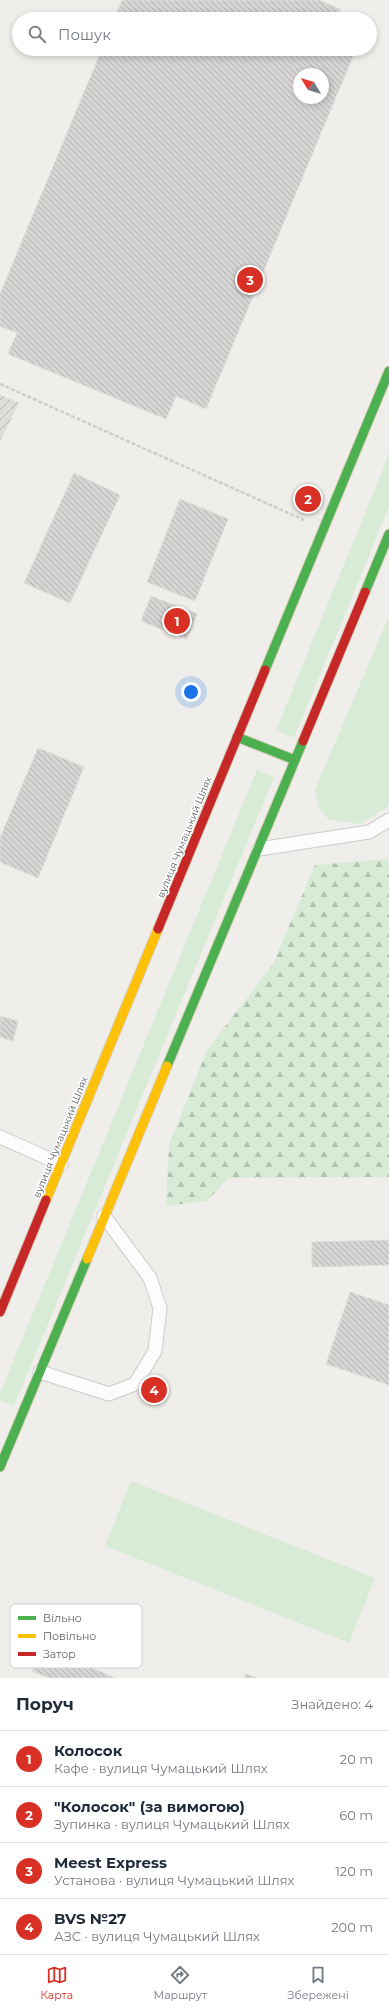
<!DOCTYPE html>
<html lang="uk">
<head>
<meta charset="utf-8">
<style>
  :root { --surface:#fff; --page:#f2f2f3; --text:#1f2937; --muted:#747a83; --line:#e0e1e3; --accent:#d93025 }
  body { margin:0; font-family:Montserrat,sans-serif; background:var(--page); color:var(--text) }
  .compass { position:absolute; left:293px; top:68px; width:36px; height:36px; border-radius:50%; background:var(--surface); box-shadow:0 2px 6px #0003; rotate:308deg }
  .you { position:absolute; left:191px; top:692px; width:14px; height:14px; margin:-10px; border:3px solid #fff; border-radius:50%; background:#1a73e8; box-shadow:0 0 0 6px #1a73e833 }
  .badge { display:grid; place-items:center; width:26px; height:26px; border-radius:50%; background:var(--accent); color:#fff; font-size:13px; font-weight:700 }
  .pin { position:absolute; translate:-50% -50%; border:2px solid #fff; box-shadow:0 1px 4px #0006 }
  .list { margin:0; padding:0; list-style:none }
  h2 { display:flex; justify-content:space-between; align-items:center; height:52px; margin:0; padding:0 16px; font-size:17px }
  h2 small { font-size:13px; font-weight:400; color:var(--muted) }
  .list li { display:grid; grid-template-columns:26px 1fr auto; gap:12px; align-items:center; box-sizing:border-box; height:56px; padding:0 16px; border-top:1px solid var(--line) }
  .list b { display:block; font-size:15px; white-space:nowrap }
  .list p { margin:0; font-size:13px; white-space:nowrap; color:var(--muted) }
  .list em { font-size:13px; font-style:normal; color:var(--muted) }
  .icon { flex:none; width:22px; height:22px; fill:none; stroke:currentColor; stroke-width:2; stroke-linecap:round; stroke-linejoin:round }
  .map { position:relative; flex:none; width:389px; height:1678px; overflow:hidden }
  .search { position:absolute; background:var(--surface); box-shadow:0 2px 6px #0003; left:12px; right:12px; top:12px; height:44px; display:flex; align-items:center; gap:10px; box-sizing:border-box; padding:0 14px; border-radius:22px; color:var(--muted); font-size:15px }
  .sheet { height:276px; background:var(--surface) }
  nav { display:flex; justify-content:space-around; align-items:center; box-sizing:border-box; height:56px; border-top:1px solid var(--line); background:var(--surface); font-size:11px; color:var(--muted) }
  nav a { display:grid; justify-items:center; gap:2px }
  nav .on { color:var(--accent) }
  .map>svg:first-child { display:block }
  .industrial { fill:url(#industrial-furrows) }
  .green { fill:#d8ebd6 }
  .forest { fill:url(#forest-firs) }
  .building { fill:url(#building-back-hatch); stroke:#deddd9; fill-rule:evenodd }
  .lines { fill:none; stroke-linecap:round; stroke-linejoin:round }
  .lane-casing { stroke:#cbcccc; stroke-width:15 }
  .fast-casing { stroke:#d7ceb8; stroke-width:11 }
  .slow-casing { stroke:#d7ceb8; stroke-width:11 }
  .jam-casing { stroke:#d7ceb8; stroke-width:11 }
  .path { stroke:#cacfcc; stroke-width:2.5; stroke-dasharray:4 2; stroke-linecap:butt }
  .lane { stroke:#fdfcfc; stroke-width:13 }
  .fast { stroke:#4caf50; stroke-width:9 }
  .slow { stroke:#ffc107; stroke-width:9 }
  .jam { stroke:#c62828; stroke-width:9 }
  .labels { text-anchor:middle; stroke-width:3; stroke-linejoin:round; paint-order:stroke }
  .street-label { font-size:10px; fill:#5f6368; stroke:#fff }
  .key { fill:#fff; stroke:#cfd0d2; stroke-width:1 }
  .key-label { font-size:11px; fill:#5f6368 }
</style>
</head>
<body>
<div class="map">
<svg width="389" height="1678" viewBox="0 0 389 1678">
  <defs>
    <pattern id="industrial-furrows" width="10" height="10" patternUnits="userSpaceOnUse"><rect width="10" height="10" fill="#dfddda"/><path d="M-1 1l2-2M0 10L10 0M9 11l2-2" fill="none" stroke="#b8b7b5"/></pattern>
    <pattern id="forest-firs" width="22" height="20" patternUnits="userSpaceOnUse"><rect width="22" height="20" fill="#d8ebd6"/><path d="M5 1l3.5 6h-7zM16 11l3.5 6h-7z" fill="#b2c2b1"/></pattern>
    <pattern id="building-back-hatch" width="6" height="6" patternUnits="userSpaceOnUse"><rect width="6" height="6" fill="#d6d5d3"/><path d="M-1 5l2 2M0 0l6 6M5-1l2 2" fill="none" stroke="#b1b0af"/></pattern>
  </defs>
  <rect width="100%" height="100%" fill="#efeeea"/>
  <path class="industrial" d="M0 395 19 403 0 442Z"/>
  <path class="green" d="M389 455V507L294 738 276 730Z
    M389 616V806L360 824 328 819 319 808 315 790Z
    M257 770 274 777 14 1406 0 1400V1393Z
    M131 1481 375 1578 349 1643 105 1546Z"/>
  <path class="forest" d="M389 859V1177L228 1178 207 1201 166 1206 169 1145 207 1050 273 964 315 865Z"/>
  <path class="building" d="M122 0H319L340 9 336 19H114Z
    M102 49H356L206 409 176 396 166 419 8 354 17 333 0 326V294ZM299 74H323V98H299Z
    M74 473 120 495 70 603 24 583Z
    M180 499 228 519 195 601 147 582Z
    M151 596 197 614 187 639 141 621Z
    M38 748 84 767 38 878 0 862V838Z
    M0 1016 18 1021 13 1041 0 1037Z
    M389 1240V1265L312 1267V1242Z
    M350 1292 389 1305V1385L326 1364Z
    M43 1646 115 1678H49L32 1671Z
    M246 1674 257 1678H244Z"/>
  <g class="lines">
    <g class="lane-casing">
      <path id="lane" d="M259 849 369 832 389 820
        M0 1137 61 1164
        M40 1372 109 1394 135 1384 155 1351 160 1308 150 1278 104 1216"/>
    </g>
    <g class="fast-casing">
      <path id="fast" d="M365 592 389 534
        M265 670 389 371
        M237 737 295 760
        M167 1066 303 741
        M0 1467 87 1259"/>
    </g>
    <g class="slow-casing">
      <path id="slow" d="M46 1200 158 929
        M87 1259 167 1066"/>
    </g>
    <g class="jam-casing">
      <path id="jam" d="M303 741 365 592
        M158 929 265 670
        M0 1312 46 1200"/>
    </g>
    <path class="path" d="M0 384 304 520"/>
    <use href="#lane" class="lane"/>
    <use href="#fast" class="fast"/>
    <use href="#slow" class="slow"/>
    <use href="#jam" class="jam"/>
  </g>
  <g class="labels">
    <g class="street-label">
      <text transform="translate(184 837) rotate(-68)" y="4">вулиця Чумацький Шлях</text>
      <text transform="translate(60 1137) rotate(-68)" y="4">вулиця Чумацький Шлях</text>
    </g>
  </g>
  <rect x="10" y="1604" width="132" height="64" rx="6" class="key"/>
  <rect x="18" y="1616" width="18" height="4" fill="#4caf50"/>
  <rect x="18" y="1634" width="18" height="4" fill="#ffc107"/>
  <rect x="18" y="1652" width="18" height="4" fill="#c62828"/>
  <g class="key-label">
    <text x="43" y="1622">Вільно</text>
    <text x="43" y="1640">Повільно</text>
    <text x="43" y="1658">Затор</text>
  </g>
</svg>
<svg class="compass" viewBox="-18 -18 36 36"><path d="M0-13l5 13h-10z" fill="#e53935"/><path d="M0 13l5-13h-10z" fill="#747a83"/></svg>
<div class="you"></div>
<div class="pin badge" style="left:177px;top:621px">1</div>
<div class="pin badge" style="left:308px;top:499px">2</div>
<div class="pin badge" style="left:250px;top:280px">3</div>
<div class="pin badge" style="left:154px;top:1390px">4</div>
<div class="search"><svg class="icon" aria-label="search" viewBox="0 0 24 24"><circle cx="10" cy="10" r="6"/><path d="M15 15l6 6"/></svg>Пошук</div>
</div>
<section class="sheet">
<h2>Поруч<small>Знайдено: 4</small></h2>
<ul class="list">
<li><span class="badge">1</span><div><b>Колосок</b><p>Кафе · вулиця Чумацький Шлях</p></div><em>20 m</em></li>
<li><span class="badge">2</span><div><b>&quot;Колосок&quot; (за вимогою)</b><p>Зупинка · вулиця Чумацький Шлях</p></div><em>60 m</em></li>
<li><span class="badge">3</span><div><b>Meest Express</b><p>Установа · вулиця Чумацький Шлях</p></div><em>120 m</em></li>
<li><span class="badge">4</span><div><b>BVS №27</b><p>АЗС · вулиця Чумацький Шлях</p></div><em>200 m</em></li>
</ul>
</section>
<nav>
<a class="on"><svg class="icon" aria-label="map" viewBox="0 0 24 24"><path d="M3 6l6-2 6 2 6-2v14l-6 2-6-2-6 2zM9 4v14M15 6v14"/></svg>Карта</a>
<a><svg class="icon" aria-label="directions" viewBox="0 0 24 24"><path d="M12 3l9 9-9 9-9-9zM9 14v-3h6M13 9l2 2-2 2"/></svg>Маршрут</a>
<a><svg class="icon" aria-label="saved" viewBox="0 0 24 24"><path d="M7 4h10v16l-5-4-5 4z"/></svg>Збережені</a>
</nav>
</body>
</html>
